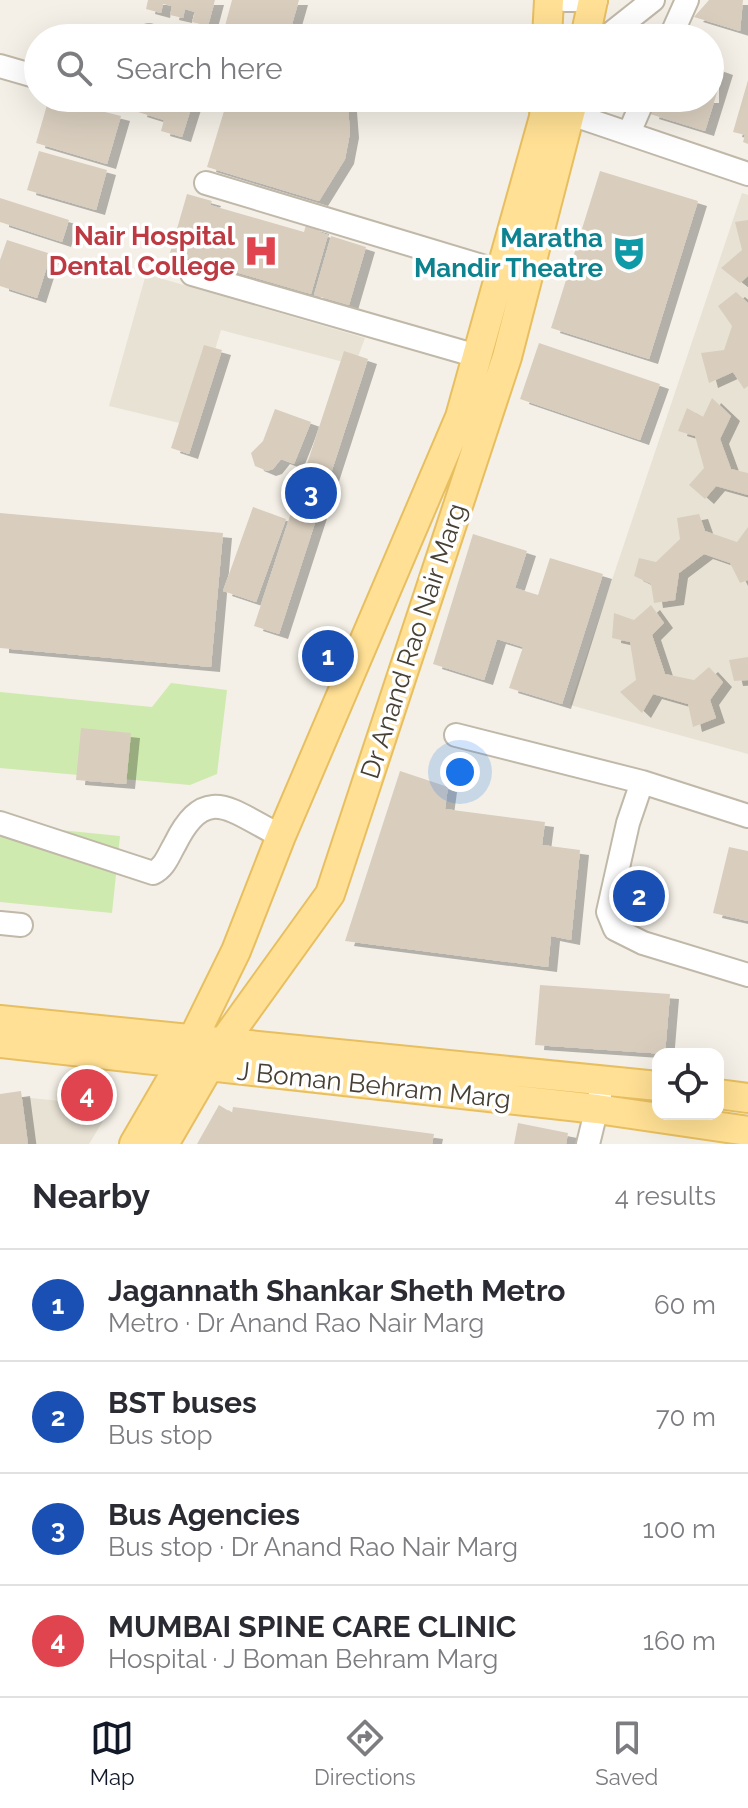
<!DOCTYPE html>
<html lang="en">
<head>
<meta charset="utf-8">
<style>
  :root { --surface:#fff; --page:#f7f7f7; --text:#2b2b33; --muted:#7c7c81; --line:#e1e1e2; --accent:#111827 }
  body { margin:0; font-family:Raleway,sans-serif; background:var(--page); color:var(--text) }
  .controls { position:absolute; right:24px; bottom:24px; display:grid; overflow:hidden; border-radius:16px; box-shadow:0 8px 32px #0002 }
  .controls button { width:72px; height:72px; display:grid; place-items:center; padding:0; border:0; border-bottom:2px solid var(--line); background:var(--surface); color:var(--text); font:40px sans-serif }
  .you { position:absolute; left:460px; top:772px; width:28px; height:28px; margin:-20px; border:6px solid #fff; border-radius:50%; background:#1a73e8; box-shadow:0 0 0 12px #1a73e833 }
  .badge { display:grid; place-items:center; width:52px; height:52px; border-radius:50%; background:var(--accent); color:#fff; font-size:26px; font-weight:700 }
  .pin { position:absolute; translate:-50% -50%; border:4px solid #fff; box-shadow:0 2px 8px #0006 }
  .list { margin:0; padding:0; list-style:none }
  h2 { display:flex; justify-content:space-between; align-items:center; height:104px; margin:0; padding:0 32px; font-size:34px }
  h2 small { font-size:26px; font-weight:400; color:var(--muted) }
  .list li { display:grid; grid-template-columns:52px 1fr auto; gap:24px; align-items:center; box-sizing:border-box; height:112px; padding:0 32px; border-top:2px solid var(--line) }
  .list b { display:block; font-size:30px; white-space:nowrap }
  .list p { margin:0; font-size:26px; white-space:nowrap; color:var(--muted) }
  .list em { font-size:26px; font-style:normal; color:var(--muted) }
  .icon { flex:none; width:44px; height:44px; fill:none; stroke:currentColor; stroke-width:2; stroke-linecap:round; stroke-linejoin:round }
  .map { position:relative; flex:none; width:748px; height:1144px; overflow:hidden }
  .search { position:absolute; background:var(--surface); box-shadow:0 8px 32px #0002; left:24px; right:24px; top:24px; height:88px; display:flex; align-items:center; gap:20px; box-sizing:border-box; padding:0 28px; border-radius:44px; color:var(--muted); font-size:30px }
  .sheet { height:552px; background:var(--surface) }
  nav { display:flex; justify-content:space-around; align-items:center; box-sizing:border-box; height:112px; border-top:2px solid var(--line); background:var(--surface); font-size:22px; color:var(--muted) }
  nav a { display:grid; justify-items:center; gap:4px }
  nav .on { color:var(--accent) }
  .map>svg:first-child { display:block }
  .residential { fill:#e8e2d4 }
  .green { fill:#cfeaae }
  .building { fill:#d9cebe; filter:url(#shadow) }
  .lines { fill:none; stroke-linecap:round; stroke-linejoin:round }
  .minor-casing { stroke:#c0b8a9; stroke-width:26 }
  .major-casing { stroke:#e8bf60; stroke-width:32 }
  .minor { stroke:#fff; stroke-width:22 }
  .major { stroke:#ffe094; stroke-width:28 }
  .labels { text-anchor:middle; stroke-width:7; stroke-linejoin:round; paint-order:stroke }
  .health-label { font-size:26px; font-weight:bold; fill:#be3a42; stroke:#fff; text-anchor:end }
  .culture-label { font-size:26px; font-weight:bold; fill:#0d838f; stroke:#fff; text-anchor:end }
  .street-label { font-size:26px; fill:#474035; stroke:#fff }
</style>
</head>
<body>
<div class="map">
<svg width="748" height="1144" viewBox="0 0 748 1144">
  <defs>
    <filter id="shadow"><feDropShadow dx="9" dy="5" stdDeviation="0" flood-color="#0004"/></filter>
  </defs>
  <rect width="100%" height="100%" fill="#f4f0e7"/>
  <path class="residential" d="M742 193 748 195V754L570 705Z
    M146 274 365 338 355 365 221 330 192 426 109 406Z
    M0 1095 112 1106 89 1144H0Z"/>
  <path class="green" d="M171 683 227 690 217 774 190 785 0 768V692L152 707Z
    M0 824 120 836 112 913 0 902Z"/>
  <path class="building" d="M148 0H215L208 26 192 22 195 12 185 9 183 18 170 15 172 6 163 4 161 13 146 9Z
    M232 0H299L288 38H267L225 26Z
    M709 0H743L740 31 694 17Z
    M163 30 186 37V38H161Z
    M710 65 724 70 705 131 650 114 655 98H710Z
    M748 80V144L743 142 745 135 733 132Z
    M49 98 121 116 107 164 36 143Z
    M142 98H199L197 103 193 102 182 137 161 131 164 120 138 112Z
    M228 98H318L348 107 350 133 345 159 319 201 207 167Z
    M39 151 107 170 96 210 27 190Z
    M600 171 698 201 649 359 551 328Z
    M187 194 212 201 210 205 304 232 306 225 320 229 319 232 328 235 311 294 170 253Z
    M0 198 69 220 62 242 0 222Z
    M748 220V276L740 283 721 268 742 250 735 222Z
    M331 236 366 247 349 305 314 295Z
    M7 240 51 254 37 298 0 286V260Z
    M736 292 748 303V386L744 389 733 372 709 383 701 353 724 350 732 326 718 306Z
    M539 343 660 384 640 440 520 399Z
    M204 345 222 350 189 454 171 448Z
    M344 351 368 359 279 634 254 626Z
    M712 398 731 416 720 439 731 469 748 473V495L716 486 705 499 689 485 704 468 695 436 678 431 687 408 703 417Z
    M275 409 311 422 294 464 281 459 273 469 267 471 255 466 251 453 263 441Z
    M253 507 286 519 256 602 223 591Z
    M0 513 223 533 211 667 0 648Z
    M699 514 705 531 737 542 748 527V580L740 583 730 563 704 554 679 573 675 600 654 603 651 584 634 576 639 558 656 562 680 539 677 518Z
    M473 534 527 551 515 588 538 595 550 558 603 574 562 704 509 688 523 647 497 639 484 680 433 664Z
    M651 605 664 623 652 635 665 674 694 680 709 667 723 682 710 700 716 718 693 727 688 704 653 694 642 713 620 692 636 680 630 642 612 638 614 613 634 620Z
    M748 657V680L734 681 729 660Z
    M81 728 131 733 126 784 76 780Z
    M400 771 448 787 445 809 545 822 542 845 580 850 571 940 551 936 548 967 345 941Z
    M729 847 748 851V921L713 913Z
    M540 985 670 994 665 1054 535 1045Z
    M21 1091 28 1144H0V1094Z
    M219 1105 232 1113 233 1107 434 1134 432 1144H197Z
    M518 1123 568 1133 566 1144H514Z"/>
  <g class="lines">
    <g class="minor-casing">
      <path id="minor" d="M565 0H596
        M149 38V36
        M605 38 653 0
        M670 38 687 0
        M0 66 38 77
        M571 114 748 174
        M629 133 644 98
        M206 183 515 276
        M192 274 477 356
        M456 735 642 782 628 823 608 912 615 929 643 943 748 975
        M642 782 748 816
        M0 823 153 873C165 867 168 856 175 844 206 781 232 812 281 836
        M0 923 21 925
        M588 1144 600 1095"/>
    </g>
    <g class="major-casing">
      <path id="major" d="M547 38 549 0
        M585 38 593 0
        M0 1020 658 1086
        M0 1043 597 1109 748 1131
        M718 1094 748 1098
        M134 1144 180 1065 236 951 281 836 460 417 544 117 545 98
        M164 1144 222 1044 330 894 507 357 574 98"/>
    </g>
    <use href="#minor" class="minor"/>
    <use href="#major" class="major"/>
  </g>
  <defs>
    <g id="hospital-bare" transform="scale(2.76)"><path d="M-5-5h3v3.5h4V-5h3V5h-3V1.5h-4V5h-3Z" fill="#e0444e" stroke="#fff" stroke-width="2.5" paint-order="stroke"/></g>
    <g id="theatre-bare" transform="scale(2.76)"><path d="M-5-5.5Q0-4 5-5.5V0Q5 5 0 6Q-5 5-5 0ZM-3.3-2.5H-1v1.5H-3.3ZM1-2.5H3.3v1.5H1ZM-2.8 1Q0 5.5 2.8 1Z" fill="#0f9aa8" stroke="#fff" stroke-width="2.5" paint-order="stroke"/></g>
  </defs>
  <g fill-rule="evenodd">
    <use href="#hospital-bare" x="261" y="251"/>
    <use href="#theatre-bare" x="629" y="253"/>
  </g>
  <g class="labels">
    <g class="health-label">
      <text x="235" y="245">Nair Hospital<tspan x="235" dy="30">Dental College</tspan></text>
    </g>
    <g class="culture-label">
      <text x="603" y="247">Maratha<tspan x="603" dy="30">Mandir Theatre</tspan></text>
    </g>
    <g class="street-label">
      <text transform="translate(413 641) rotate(-72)" y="9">Dr Anand Rao Nair Marg</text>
      <text transform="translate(374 1085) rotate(6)" y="9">J Boman Behram Marg</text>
    </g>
  </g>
</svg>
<div class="controls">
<button><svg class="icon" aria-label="locate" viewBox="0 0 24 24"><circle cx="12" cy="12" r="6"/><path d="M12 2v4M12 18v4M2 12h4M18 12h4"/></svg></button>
</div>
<div class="you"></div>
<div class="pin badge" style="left:328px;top:656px;background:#1a4fb4">1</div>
<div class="pin badge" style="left:639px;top:896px;background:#1a4fb4">2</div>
<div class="pin badge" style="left:311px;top:493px;background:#1a4fb4">3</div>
<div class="pin badge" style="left:87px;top:1095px;background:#e0444e">4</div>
<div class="search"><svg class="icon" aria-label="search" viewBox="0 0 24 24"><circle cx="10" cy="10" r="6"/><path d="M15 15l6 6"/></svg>Search here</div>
</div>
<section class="sheet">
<h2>Nearby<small>4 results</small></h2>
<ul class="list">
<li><span class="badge" style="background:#1a4fb4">1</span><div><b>Jagannath Shankar Sheth Metro</b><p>Metro · Dr Anand Rao Nair Marg</p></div><em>60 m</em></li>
<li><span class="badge" style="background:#1a4fb4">2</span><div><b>BST buses</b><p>Bus stop</p></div><em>70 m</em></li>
<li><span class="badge" style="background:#1a4fb4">3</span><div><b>Bus Agencies</b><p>Bus stop · Dr Anand Rao Nair Marg</p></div><em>100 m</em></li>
<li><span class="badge" style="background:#e0444e">4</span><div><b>MUMBAI SPINE CARE CLINIC</b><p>Hospital · J Boman Behram Marg</p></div><em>160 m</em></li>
</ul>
</section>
<nav>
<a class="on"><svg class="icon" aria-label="map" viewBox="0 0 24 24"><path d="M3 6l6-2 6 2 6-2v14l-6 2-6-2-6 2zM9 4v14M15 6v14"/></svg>Map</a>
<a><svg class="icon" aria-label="directions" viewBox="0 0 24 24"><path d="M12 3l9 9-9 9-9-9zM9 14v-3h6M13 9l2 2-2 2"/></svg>Directions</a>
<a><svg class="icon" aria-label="saved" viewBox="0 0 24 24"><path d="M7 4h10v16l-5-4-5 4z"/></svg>Saved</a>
</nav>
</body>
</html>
